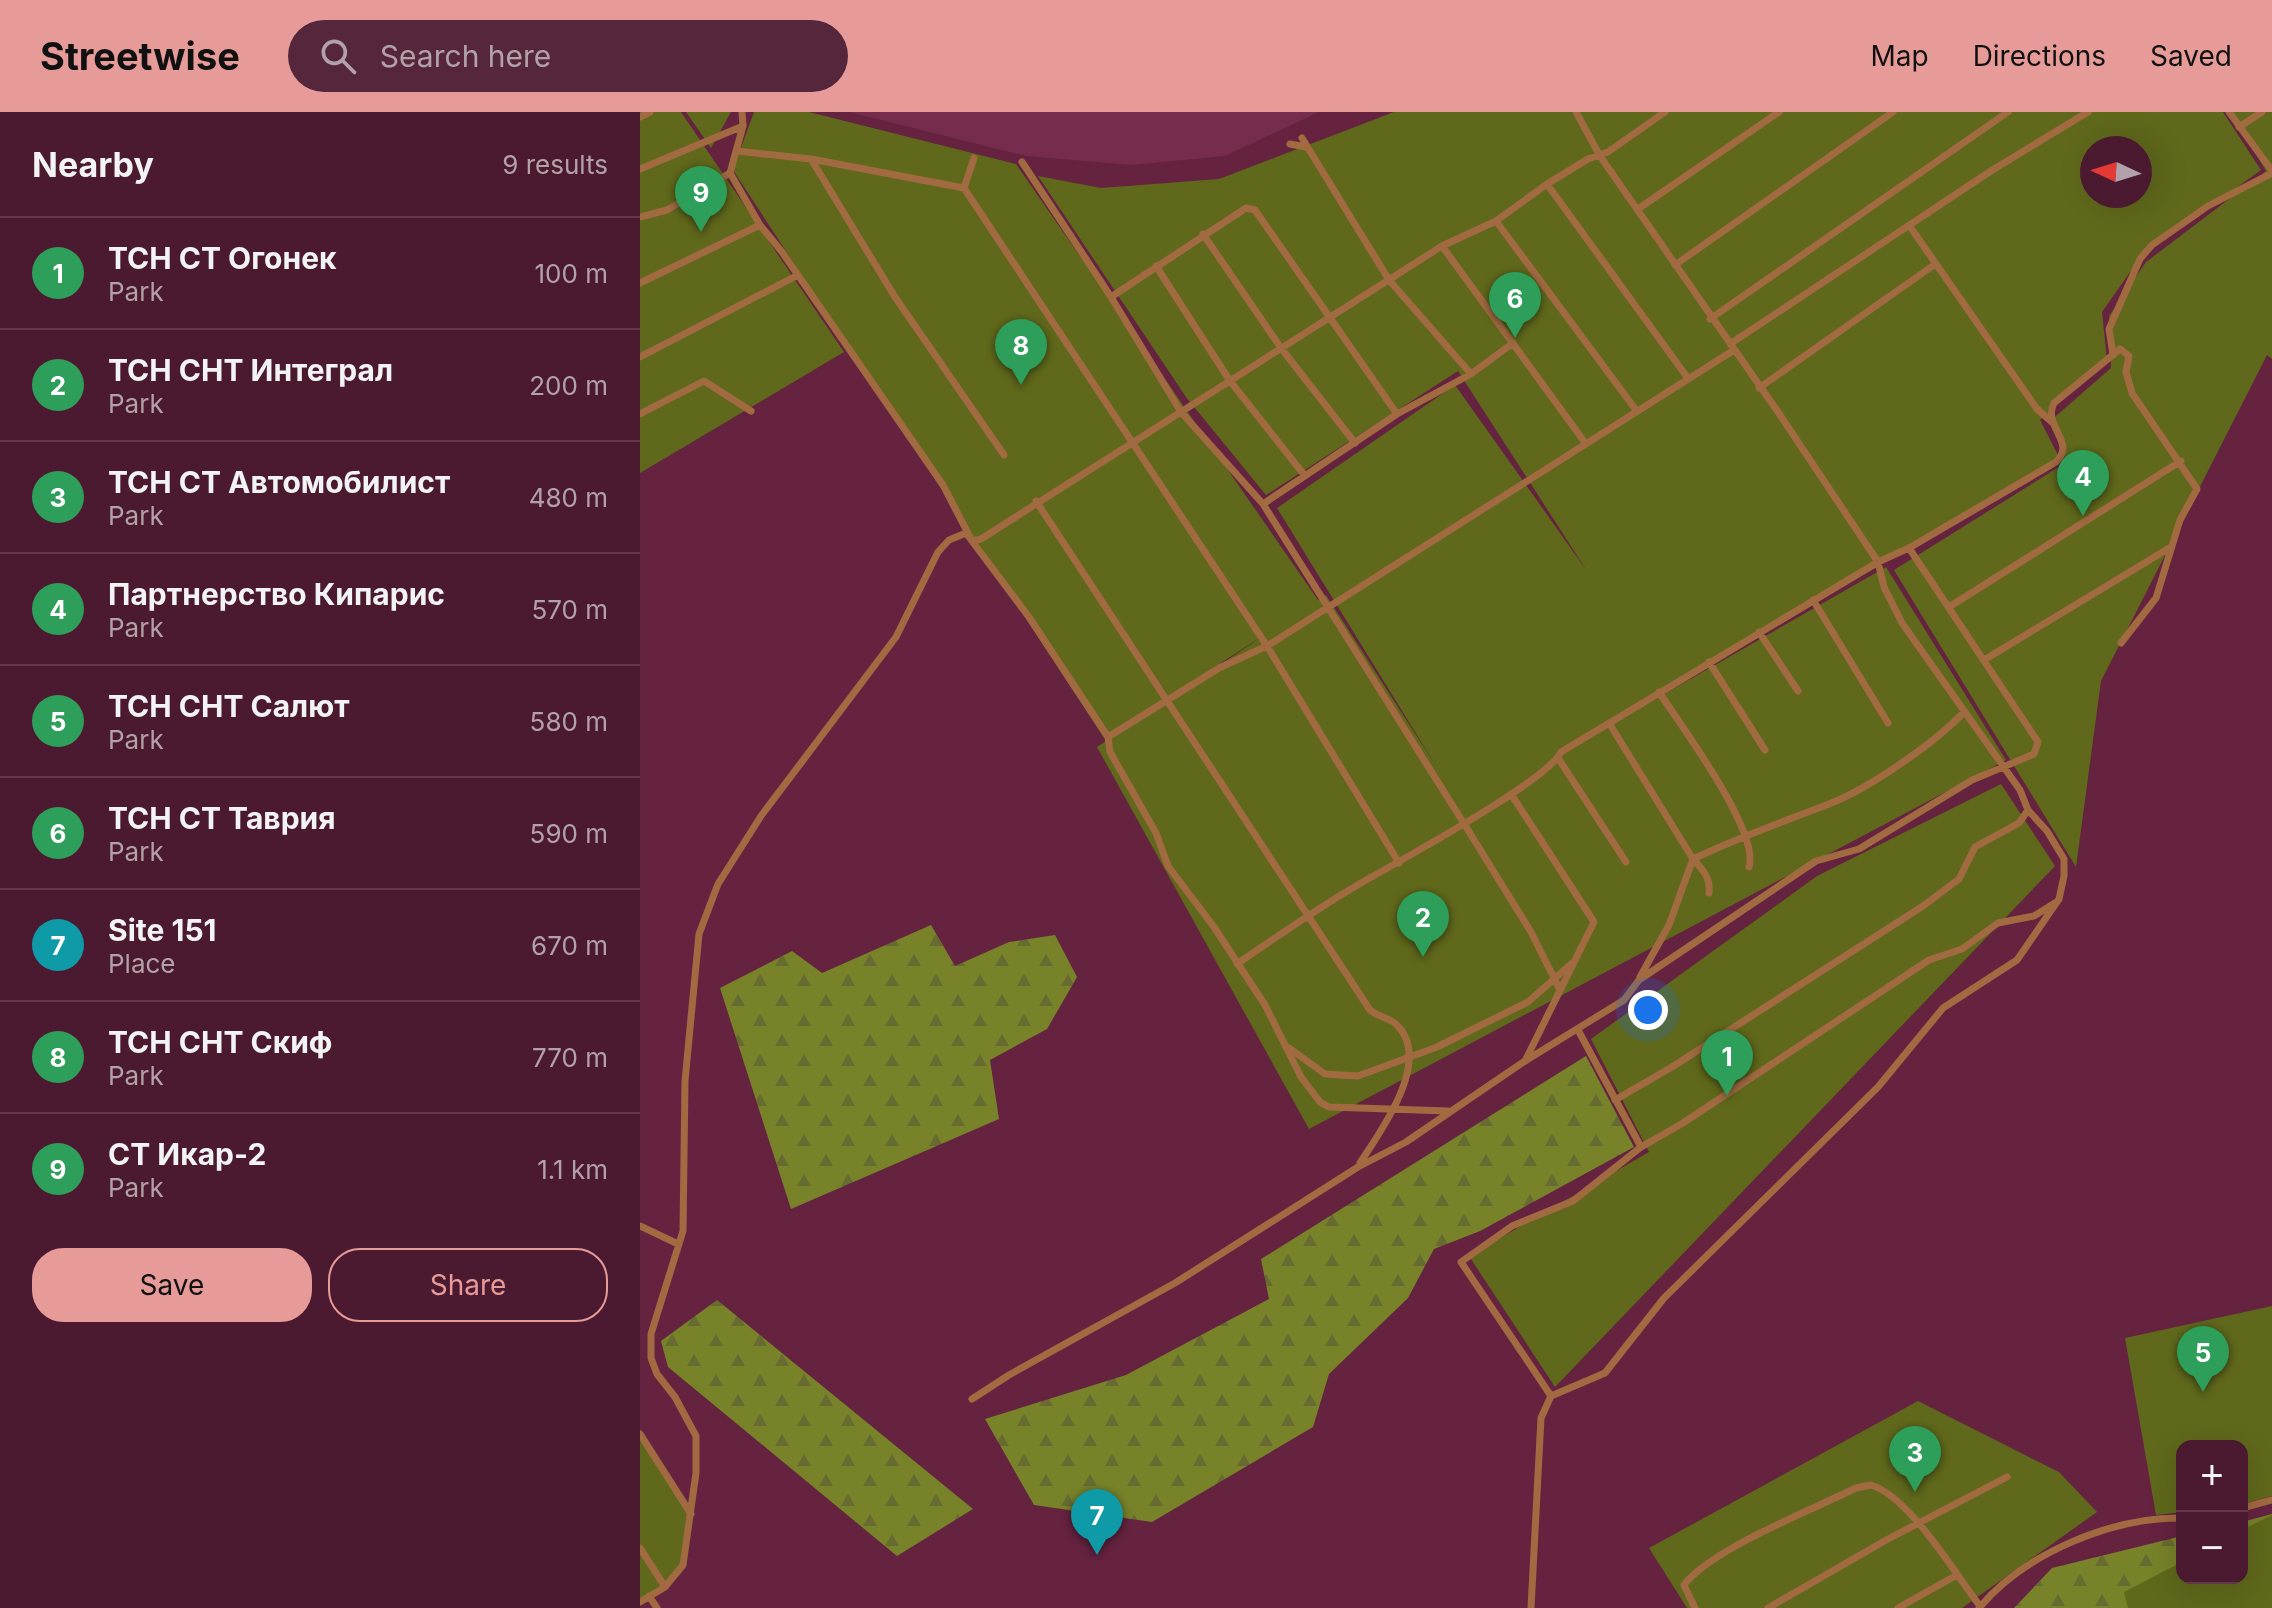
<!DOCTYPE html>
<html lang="en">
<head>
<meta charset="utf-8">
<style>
  :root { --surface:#4c1a30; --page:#56273c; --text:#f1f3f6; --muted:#b2a1ab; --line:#63384c; --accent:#e69b98 }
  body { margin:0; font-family:Inter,sans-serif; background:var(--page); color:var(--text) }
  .controls { position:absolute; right:24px; bottom:24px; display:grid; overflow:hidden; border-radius:16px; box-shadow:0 8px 32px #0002 }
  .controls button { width:72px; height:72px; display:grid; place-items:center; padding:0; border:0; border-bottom:2px solid var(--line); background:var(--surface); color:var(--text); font:40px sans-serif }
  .compass { position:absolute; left:1440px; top:24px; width:72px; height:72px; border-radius:50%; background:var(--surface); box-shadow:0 8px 32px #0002; rotate:274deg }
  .you { position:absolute; left:1008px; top:898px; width:28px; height:28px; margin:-20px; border:6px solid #fff; border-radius:50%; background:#1a73e8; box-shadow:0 0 0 12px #1a73e833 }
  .badge { display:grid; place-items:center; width:52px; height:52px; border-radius:50%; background:var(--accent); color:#fff; font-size:26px; font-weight:700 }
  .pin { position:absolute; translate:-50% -66px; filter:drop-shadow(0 2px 4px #0008) }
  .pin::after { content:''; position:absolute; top:42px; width:28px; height:24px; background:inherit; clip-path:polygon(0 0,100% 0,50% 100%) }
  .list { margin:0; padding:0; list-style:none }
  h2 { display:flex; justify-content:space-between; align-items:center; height:104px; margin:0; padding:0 32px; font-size:34px }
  h2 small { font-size:26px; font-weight:400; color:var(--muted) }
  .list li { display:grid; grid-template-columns:52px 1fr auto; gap:24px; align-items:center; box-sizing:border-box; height:112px; padding:0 32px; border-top:2px solid var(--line) }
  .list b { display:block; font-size:30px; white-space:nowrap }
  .list p { margin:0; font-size:26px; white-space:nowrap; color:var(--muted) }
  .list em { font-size:26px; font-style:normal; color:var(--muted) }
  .actions { display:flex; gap:16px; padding:24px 32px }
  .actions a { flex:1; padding:18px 0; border:2px solid var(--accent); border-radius:32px; text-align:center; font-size:28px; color:var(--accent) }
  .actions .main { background:var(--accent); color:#111 }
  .icon { flex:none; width:44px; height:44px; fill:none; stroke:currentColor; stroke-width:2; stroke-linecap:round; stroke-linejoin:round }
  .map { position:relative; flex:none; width:1632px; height:1496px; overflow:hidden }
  header { display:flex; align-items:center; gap:48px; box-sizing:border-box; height:112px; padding:0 40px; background:var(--accent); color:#111 }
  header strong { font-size:38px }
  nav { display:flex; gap:44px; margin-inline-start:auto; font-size:28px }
  .search { width:560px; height:72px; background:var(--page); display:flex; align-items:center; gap:20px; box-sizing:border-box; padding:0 28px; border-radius:44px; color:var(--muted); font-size:30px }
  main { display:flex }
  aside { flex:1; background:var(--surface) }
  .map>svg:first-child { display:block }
  .built { fill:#762c4c }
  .forest { fill:url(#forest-firs) }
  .garden { fill:#5f681b; fill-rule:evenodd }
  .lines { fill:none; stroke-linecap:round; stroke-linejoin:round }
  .street { stroke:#a16a41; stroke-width:7 }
</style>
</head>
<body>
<header>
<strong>Streetwise</strong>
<div class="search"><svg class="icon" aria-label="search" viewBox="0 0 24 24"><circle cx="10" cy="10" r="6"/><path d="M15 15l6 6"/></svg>Search here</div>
<nav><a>Map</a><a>Directions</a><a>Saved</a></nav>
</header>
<main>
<aside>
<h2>Nearby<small>9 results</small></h2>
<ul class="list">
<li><span class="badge" style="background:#2e9e5b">1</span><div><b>ТСН СТ Огонек</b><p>Park</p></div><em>100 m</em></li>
<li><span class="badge" style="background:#2e9e5b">2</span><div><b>ТСН СНТ Интеграл</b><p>Park</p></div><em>200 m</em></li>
<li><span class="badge" style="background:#2e9e5b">3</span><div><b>ТСН СТ Автомобилист</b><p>Park</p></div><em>480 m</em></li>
<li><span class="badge" style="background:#2e9e5b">4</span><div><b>Партнерство Кипарис</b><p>Park</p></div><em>570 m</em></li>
<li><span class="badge" style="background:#2e9e5b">5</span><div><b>ТСН СНТ Салют</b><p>Park</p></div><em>580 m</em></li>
<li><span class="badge" style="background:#2e9e5b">6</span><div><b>ТСН СТ Таврия</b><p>Park</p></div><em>590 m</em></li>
<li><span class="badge" style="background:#0f9aa8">7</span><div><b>Site 151</b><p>Place</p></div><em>670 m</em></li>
<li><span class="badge" style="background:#2e9e5b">8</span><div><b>ТСН СНТ Скиф</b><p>Park</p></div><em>770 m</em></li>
<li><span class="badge" style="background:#2e9e5b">9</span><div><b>СТ Икар-2</b><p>Park</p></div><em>1.1 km</em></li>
</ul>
<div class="actions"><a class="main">Save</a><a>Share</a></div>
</aside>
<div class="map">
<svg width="1632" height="1496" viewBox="0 0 1632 1496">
  <defs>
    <pattern id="forest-firs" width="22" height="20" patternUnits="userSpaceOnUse" patternTransform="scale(2)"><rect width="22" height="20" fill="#778229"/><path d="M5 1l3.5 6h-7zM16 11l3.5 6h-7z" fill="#676a31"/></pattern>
  </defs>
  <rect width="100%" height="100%" fill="#652340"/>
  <path class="built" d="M210 0H679L585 44 491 53 386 44Z"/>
  <path class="forest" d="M291 813 315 854 369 830 415 823 437 865 407 917 350 948 359 1007 151 1097 80 876 152 839 182 861Z
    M946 944 994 1035 840 1119 794 1137 768 1186 689 1262 673 1315 512 1410 394 1393 345 1307 486 1263 629 1187 621 1147Z
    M77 1188 333 1397 257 1444 28 1255 21 1229Z
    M1632 1402V1468L1544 1496H1374L1412 1456 1542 1424V1466H1602V1410Z"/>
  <path class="garden" d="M0 0H41L204 240 0 361Z
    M46 0H91L71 36Z
    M114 0H169L376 52 678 488 686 483 796 654 637 396 815 273 947 459 818 259 626 383 546 285 398 64 461 76 579 67 754 0H1583L1621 58 1500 146 1462 200 1467 248 1400 308 1420 347 944 628 1246 455 1366 648 669 1017 457 635 635 516 464 626 93 58ZM1452 36H1500V84H1452Z
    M1591 0H1632V247L1627 243 1461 569 1436 755 1254 458 1427 350 1409 310 1471 256 1469 204 1506 150 1626 59Z
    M1361 672 1415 754 915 1275 829 1144 1009 1040 951 927 1177 764Z
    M1632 1194V1384L1602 1392V1334H1542V1400L1516 1403 1485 1226Z
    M1278 1289 1419 1360 1457 1400 1322 1496H1047L1009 1436Z
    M0 1324 51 1402C43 1452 45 1462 0 1491Z
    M1632 1403V1496H1488L1484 1480 1542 1450V1466H1602V1418Z"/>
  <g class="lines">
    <path class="street" d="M102 0 103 14 90 61 120 113 142 140 303 373 332 429 389 505 468 625 470 640 516 721 528 754 574 815 625 893 661 965 680 990 689 995 808 999
      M1589 0 1632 59
      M0 5 10 0
      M1599 15 1622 0
      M662 26 749 168 831 262
      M650 32 666 35
      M97 39 171 47 255 185 364 343
      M334 46 324 76 627 534 759 751
      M171 47 324 76
      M382 50 471 185 541 300 623 392 823 710 891 820 919 876
      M0 57 103 14
      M907 72 1047 265
      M998 97 1139 0
      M0 105 27 98 90 61
      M856 109 996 298
      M1271 116 1397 297 1412 310
      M563 122 641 236 715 331
      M802 134 946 332
      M1035 153 1253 0
      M516 154 590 269 665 364
      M0 171 120 113
      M471 185 606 96 615 98 757 302
      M1070 207 1368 0
      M1090 232 1354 57 1448 0
      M1473 243 1469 217 1500 147 1512 133 1568 94 1632 61
      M0 245 158 163
      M1119 276 1294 153
      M0 302 64 269 111 299
      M396 389 730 898C738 905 750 906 757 913 793 949 740 1020 720 1051
      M623 392 757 302 831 262 873 231
      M1173 488 1248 611
      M1309 495 1541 349
      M1119 520 1158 579
      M1344 548 1531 435
      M1069 550 1125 638
      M1019 580C1041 614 1120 719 1109 755
      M969 611 1053 747C1063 758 1071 766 1069 781
      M468 625 579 556 627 534 1094 238
      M918 646 986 750
      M871 682 954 810 885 949
      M597 852C636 825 675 798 716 774 753 752 907 670 921 640L1238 450 1269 436 1416 350C1437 330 1402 314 1414 291L1480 237 1489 244 1486 260 1492 281 1557 377 1540 408 1516 486 1481 531
      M1000 865 1029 813 1053 747C1097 726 1142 710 1189 692 1228 677 1295 631 1324 600
      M938 918 1001 1035
      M649 936 685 962 718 964 797 935 888 890 931 852
      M975 988 1032 955 1283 794 1319 767 1335 735 1379 711 1388 698
      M0 1114 38 1132
      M911 1284 821 1150 872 1114 933 1089 1001 1035 1043 1011 1289 848 1322 837 1358 811 1394 804 1415 791
      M332 1287 369 1263 535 1171 718 1055 766 1030 885 949 984 888 999 868 1176 749 1219 737 1332 668 1394 642 1398 630 1269 436
      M0 1322 51 1402
      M1602 1396 1632 1388
      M0 1436 25 1475
      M9 1484 17 1496
      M0 1490 25 1475 43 1453 56 1361V1324L35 1285 17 1262 11 1246V1222L43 1119 45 969 59 822 78 772 121 704 256 525 298 440 309 428 326 421 332 429 341 427 802 134 856 109 907 72 948 47 968 40 1025 0
      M891 1496 901 1306 911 1284 965 1261 1024 1186 1238 975 1303 896 1377 848 1419 787 1424 764V747L1407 719 1388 698 1380 678 1262 511 1244 475 1238 450 1138 300 960 44 936 0
      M1055 1496 1044 1473C1071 1437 1172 1398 1216 1376L1231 1373C1270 1385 1315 1462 1340 1494
      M1128 1496 1248 1427 1367 1365
      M1258 1496 1317 1463
      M1339 1496C1384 1442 1471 1405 1542 1406"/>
  </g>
</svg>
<div class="controls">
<button>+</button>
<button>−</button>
</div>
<svg class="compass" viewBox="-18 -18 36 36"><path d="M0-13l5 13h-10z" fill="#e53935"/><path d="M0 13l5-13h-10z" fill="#b2a1ab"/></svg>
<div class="you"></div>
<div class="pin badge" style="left:1087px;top:984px;background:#2e9e5b">1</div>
<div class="pin badge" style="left:783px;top:845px;background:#2e9e5b">2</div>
<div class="pin badge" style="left:1275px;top:1380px;background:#2e9e5b">3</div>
<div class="pin badge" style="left:1443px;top:404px;background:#2e9e5b">4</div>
<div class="pin badge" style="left:1563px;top:1280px;background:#2e9e5b">5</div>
<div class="pin badge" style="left:875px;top:226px;background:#2e9e5b">6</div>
<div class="pin badge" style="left:457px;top:1443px;background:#0f9aa8">7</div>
<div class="pin badge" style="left:381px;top:273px;background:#2e9e5b">8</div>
<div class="pin badge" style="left:61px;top:120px;background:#2e9e5b">9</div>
</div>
</main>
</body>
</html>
